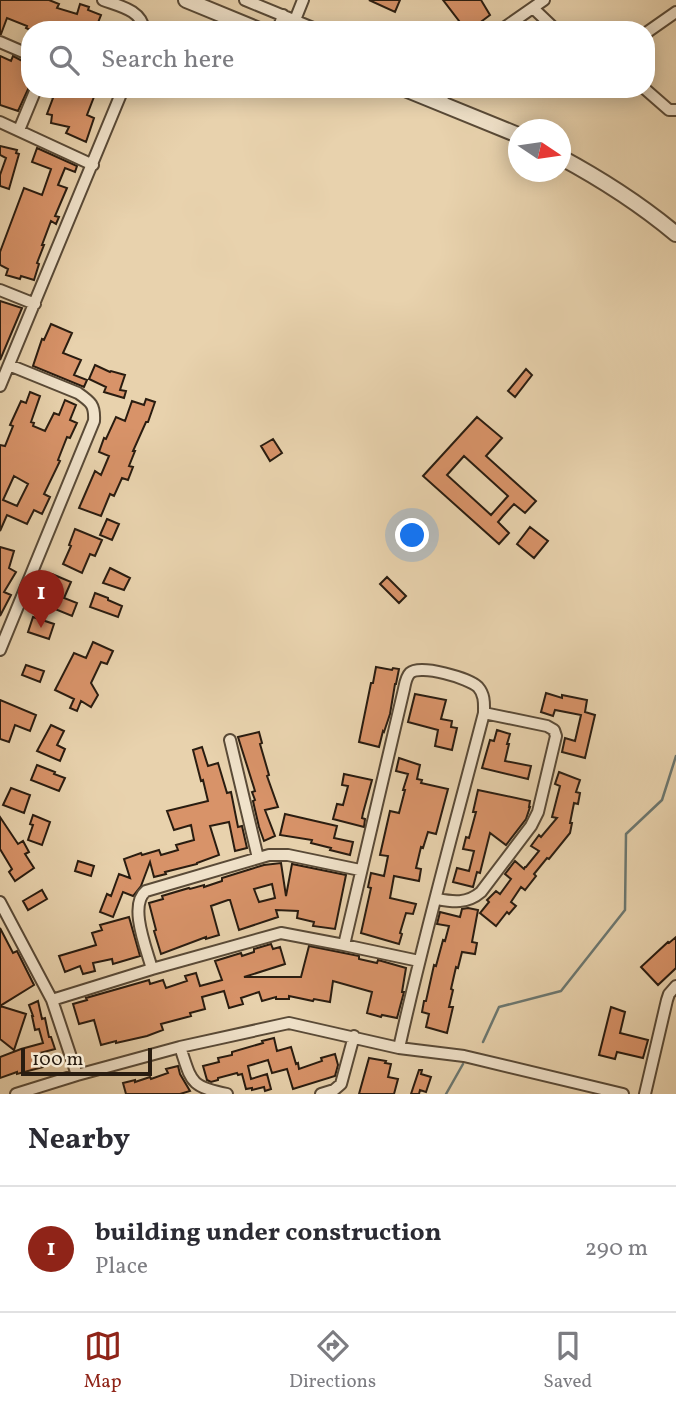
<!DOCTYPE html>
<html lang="en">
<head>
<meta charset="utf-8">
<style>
  :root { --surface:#fff; --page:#f7f7f7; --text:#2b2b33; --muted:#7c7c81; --line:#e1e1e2; --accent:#8f2418 }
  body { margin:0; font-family:Vollkorn,serif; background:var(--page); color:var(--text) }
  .compass { position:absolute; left:508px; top:119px; width:63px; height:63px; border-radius:50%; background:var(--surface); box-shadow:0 4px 18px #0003; rotate:103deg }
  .scale { position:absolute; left:21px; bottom:18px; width:131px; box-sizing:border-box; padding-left:7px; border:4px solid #291c10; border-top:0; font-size:19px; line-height:24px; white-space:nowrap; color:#291c10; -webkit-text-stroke:5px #f0e2ca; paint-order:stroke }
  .you { position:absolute; left:413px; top:536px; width:24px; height:24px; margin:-18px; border:5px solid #fff; border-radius:50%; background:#1a73e8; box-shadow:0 0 0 10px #1a73e833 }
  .badge { display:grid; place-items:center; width:46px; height:46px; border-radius:50%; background:var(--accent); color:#fff; font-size:23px; font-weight:700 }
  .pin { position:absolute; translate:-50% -58px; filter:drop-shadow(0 2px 4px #0008) }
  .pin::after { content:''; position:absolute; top:37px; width:24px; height:21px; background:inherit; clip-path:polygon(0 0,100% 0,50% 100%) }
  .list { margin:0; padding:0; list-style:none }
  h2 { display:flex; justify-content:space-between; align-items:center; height:91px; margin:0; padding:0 28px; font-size:30px }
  h2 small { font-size:23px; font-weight:400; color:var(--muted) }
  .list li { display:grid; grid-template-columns:46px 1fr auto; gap:21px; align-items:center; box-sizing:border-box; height:126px; padding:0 28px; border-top:2px solid var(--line) }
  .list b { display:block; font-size:26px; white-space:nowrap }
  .list p { margin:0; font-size:23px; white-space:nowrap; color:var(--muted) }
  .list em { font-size:23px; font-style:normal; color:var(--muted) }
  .icon { flex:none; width:38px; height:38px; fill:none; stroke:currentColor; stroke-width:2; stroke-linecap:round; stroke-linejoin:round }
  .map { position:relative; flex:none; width:676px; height:1094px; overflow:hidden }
  .search { position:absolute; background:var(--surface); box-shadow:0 4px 18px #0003; left:21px; right:21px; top:21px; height:77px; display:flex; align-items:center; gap:18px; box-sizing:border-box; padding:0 24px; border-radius:28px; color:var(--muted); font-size:26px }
  .sheet { height:217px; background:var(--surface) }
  nav { display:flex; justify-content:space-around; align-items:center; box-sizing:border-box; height:98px; border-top:2px solid var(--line); background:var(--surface); font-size:19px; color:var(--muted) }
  nav a { display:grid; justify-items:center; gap:4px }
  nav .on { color:var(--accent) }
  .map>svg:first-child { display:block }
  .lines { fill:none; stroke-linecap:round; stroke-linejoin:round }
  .stream { stroke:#6c7871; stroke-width:2.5 }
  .building { fill:#d89369; stroke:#291c10; stroke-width:2; fill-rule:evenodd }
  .minor-casing { stroke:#594a37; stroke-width:14 }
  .tertiary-casing { stroke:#594a37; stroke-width:18 }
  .minor { stroke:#f0e2ca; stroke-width:10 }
  .tertiary { stroke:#f0e2ca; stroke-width:14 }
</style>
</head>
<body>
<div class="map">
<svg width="676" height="1094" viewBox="0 0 676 1094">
  <rect width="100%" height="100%" fill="#e8d2ad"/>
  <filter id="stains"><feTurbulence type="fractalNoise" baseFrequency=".00286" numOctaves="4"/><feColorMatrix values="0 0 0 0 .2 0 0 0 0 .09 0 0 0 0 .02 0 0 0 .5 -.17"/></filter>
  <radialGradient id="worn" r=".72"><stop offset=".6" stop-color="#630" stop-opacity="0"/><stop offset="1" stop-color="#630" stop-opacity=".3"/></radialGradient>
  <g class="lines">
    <path class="stream" d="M483 1042 499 1007 561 991 625 910 626 834 662 800 676 756
      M446 1094 463 1064"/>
  </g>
  <path class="building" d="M0 0H49L59 4 57 8 77 14 80 4 89 7 88 10 101 15 95 30H30L26 28 27 26 7 18 1 34H0Z
    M369 0H400L395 12Z
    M443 0H481L490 15 470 30H466Z
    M0 56 11 61 13 56 30 65V85L18 111 0 105Z
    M54 89H97L87 115 94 118 86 142 66 133 69 127 51 123 52 115 47 114 53 98 51 97Z
    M0 146 17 150 16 153 19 154 9 189 0 186V175L6 158 0 155Z
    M37 148 77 166 75 172 65 168 58 185 67 188 55 216 59 217 56 224 51 221 42 245H44L37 263 39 264 34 280 21 276 20 279 6 275 8 269 0 265V252L24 188 42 195 51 169 32 162Z
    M0 301 22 308 0 360Z
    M51 324 72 333 63 353 81 360 74 375 87 380 84 387 33 366 42 339 44 340Z
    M95 365 110 372 111 371 125 375 120 390 126 391 124 398 104 392 106 387 89 379Z
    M526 369 532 375 515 397 508 391Z
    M30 392 40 396 31 422 34 423 33 426 45 431 54 413 59 415 65 400 76 405 70 420 77 423 70 438 67 437 58 460 60 461 44 494 50 497 42 514 34 510 27 524 7 515 0 531V445L5 446 13 426 10 425 21 401 26 403ZM14 476 28 484 17 506 3 500Z
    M146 399 155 402 148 422H146L133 451H135L129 466 133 467 128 480 122 478 114 496 110 494 101 516 79 508 95 471 101 475 109 456 99 452 104 438 106 439 116 417 125 421 132 401 144 405Z
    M477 417 502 438 486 456 536 501 525 513 514 504 503 516 498 522 509 533 499 544 423 476ZM464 456 508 496 491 515 447 475Z
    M273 439 282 453 270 461 261 446Z
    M107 519 119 524 112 540 100 535Z
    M530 527 548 541 534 558 517 544Z
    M75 529 102 540 95 556 90 554 82 573 63 564 71 546 69 545Z
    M0 547 14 551 9 568 16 572 4 592 11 595 0 616Z
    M110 568 130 578 124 590 103 583Z
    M52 574 71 582 64 598 77 603 72 616 50 607 57 590 47 586Z
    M387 577 406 596 399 603 380 584Z
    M95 593 108 598V600L122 606 118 617 90 607Z
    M33 617 54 624 49 639 28 632Z
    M93 642 113 651 107 664 101 662 91 683 98 695 91 707 81 701 77 711 70 708 74 699 55 690 74 653 86 658Z
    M26 665 44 671 40 682 22 675Z
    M376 667 392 670 393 668 399 669 396 684H395L390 714 384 732 383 731 379 747 359 742 371 683H373Z
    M546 693 562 698V695L587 700 585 712 595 715 585 758 562 752 565 738 575 741 581 715 555 710 553 716 541 712Z
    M415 694 446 700 441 719 452 721 451 727 457 728 452 750 435 746 438 730 408 722Z
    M0 700 36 715 30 731 15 725 9 742 0 739Z
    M51 725 64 731 57 745 65 749 60 761 37 751Z
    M497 730 510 734 507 744H509L505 761 531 766 528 779 482 768 490 740 494 741Z
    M259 732 262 743 260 744 269 775 267 776 278 807 265 810 275 836 264 841 259 827 253 801 255 800 252 792 255 791 238 737Z
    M202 747 208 766 218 763 227 793 231 792 238 827 242 826 247 848 235 851 229 822 210 826 219 855 197 863V864L165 872 166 874 154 877 150 862 141 886 133 896 123 892 113 917 100 912 107 894 111 896 119 874 130 878 124 859 141 853 142 855 159 850 161 855 178 850 176 845 194 840 191 825 174 830 167 811 208 801 203 780 201 781 193 750Z
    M399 758 420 765 417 779 422 780 421 783 448 789 436 834 428 832 423 848 421 847 416 868 421 869 419 881 394 876 390 898 416 904 413 914 406 913 400 933 402 934 399 944 361 933 371 888 368 887 371 873 384 876 388 856 380 855 390 811 399 813 405 790H403L408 774 396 771Z
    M37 765 55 772 54 774 65 778 59 791 31 780Z
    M559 772 580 780 576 792 580 793 578 804 574 803 570 823H572L570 833 549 859 547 858 534 874 536 876 525 890 521 887 511 902 516 906 509 914 507 912 496 926 480 913 489 902 487 900 496 891 500 894 511 879 505 874 515 861 524 869 525 867H526L539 851 531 846 539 835 541 837 557 818 552 817 560 786 555 784Z
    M344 774 372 780 363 813 362 818 365 819 364 827 333 819 337 804 343 805 348 786 342 785Z
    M11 788 30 795 24 813 3 805Z
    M478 790 530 801 529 807H530L526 819 506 845 490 833 480 873 477 872 473 887 453 882 457 868 469 871 474 851 463 849 466 837 469 838 476 812H473Z
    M285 814 337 826 334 838 353 842 350 855 330 850 331 848 311 843 312 840 280 835Z
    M33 815 50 822 42 845 28 840 33 825 30 824Z
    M0 817 18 844 23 841 29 852 25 854 34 868 15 881 9 872 12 869 0 849Z
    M78 861 94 866 91 876 75 871Z
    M281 863 286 896 292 864 346 875 335 929 313 926 314 922 297 918 298 911 276 910 278 917 239 930 230 900H228L211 906 219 935 206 939V937L161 954 154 931 156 930 149 903 163 899 162 896 189 888 190 889 204 885V887L222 881V878L251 869 264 865ZM272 884 275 898 259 902 254 889Z
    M42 890 47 899 28 910 23 901Z
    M468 908 478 910 472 942 477 943 475 954 462 952 458 968 456 967 451 989 453 990 449 1007H453L447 1033 426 1027 429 1014 422 1012 424 1001H426L434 965 436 966 443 940 445 941 449 926 437 924 440 912 460 917 462 909Z
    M129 917 140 956 113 964 112 959 93 963 95 971 83 974 80 966 65 972 59 956 96 945 92 933 102 930 100 925Z
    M0 928 13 953 17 951 34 985 0 1006Z
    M676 937V968L658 985 641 967 668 942 669 943Z
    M271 944 273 949 280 947 285 964 244 977H301L309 946 359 956V959L377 963 378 960 406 968 402 992H404L397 1018 382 1015 381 1017 367 1013 372 992 333 981 330 1002 314 999 313 1001 289 996V999H276V997L262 1001 259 992 241 998 243 1004 229 1008 224 991 202 997 205 1009 190 1013 191 1016 161 1024 163 1030 147 1036 116 1043V1041L101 1045 94 1020 79 1024 73 1004 87 1000 86 998 149 980 150 984 163 980 166 988 187 981 185 976 196 973 200 986 222 980 215 961 241 953 242 956 254 952V949Z
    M38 1001 42 1019 45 1018 49 1037H51L55 1049 40 1053 43 1067 17 1074V1072L0 1078V1057L21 1049 43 1043 39 1029 35 1030 32 1016H33L29 1005Z
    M0 1006 26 1014 14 1050 0 1039Z
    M611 1007 625 1012 620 1033 648 1040 643 1058 617 1052 615 1059 599 1055Z
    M274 1038 277 1051 291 1047 296 1064 298 1063 299 1069 322 1061 321 1058 335 1054 338 1065 335 1076 293 1089 287 1069 272 1073 268 1060 248 1066 251 1079 267 1074 271 1089 265 1091 264 1087 252 1090V1088L246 1089 242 1074 238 1075 237 1073 218 1078V1080L211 1082 207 1080 203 1066 219 1062 218 1058 232 1055V1052L263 1043 262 1041Z
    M369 1058 386 1061 385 1063 391 1064 388 1077 398 1079 394 1094H359Z
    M178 1066 180 1074 190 1091 180 1094H126L123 1083 135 1080V1082L150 1077 151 1079 168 1073 166 1069Z
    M419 1070H422L421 1074 431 1077 426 1092 420 1090 419 1094H411Z"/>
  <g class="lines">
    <g class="minor-casing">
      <path id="minor" d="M103 0C119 6 142 10 144 30
        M245 0 318 30
        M533 8 556 30
        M295 20 303 0
        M278 30 283 15
        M501 30 544 0
        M646 33 676 12
        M0 42 30 55
        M645 89 669 110H676
        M438 102 449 89
        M0 122 93 165
        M19 130 36 89
        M0 290 35 304
        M0 386 123 89
        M0 650 94 421C95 405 91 402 78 393L9 365
        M230 740 258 858
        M437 899C453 902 467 904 481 892L531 826 538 812 556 736 554 730 547 726 484 713
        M0 902 52 1000 77 1075 16 1094
        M344 945 281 933 152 969C147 950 128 905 146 891L269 855H288L360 870
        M52 1000 152 969
        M180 1047C192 1082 189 1086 227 1094
        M399 1048 464 1056 623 1094
        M77 1075 180 1047 289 1023 399 1048C424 935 455 825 484 713 484 704 485 695 478 687 469 678 420 664 410 673 406 677 405 684 404 689L344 945 419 961
        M321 1094 334 1090 341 1084 354 1036
        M645 1094 667 1000 669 994 676 986"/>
    </g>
    <g class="tertiary-casing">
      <path id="tertiary" d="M186 0 259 30
        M405 89 518 135
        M560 157C601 179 640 204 676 234"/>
    </g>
    <use href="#minor" class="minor"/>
    <use href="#tertiary" class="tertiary"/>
  </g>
  <rect width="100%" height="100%" filter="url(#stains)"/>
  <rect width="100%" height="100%" fill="url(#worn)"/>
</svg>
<svg class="compass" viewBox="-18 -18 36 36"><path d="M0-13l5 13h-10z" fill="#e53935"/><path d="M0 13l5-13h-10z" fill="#7c7c81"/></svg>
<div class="scale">100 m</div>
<div class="you"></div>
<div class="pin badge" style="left:41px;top:628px">1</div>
<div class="search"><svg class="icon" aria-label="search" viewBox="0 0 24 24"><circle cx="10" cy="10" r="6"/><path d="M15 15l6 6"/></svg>Search here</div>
</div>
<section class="sheet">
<h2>Nearby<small></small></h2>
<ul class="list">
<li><span class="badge">1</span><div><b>building under construction</b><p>Place</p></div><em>290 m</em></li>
</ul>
</section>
<nav>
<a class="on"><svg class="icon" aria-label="map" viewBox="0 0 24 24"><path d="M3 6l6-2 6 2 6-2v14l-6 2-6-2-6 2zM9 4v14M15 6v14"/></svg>Map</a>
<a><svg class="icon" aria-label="directions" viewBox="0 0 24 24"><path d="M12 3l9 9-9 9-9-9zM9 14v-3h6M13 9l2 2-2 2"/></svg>Directions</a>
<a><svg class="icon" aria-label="saved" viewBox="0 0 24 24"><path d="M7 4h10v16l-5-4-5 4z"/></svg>Saved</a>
</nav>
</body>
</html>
